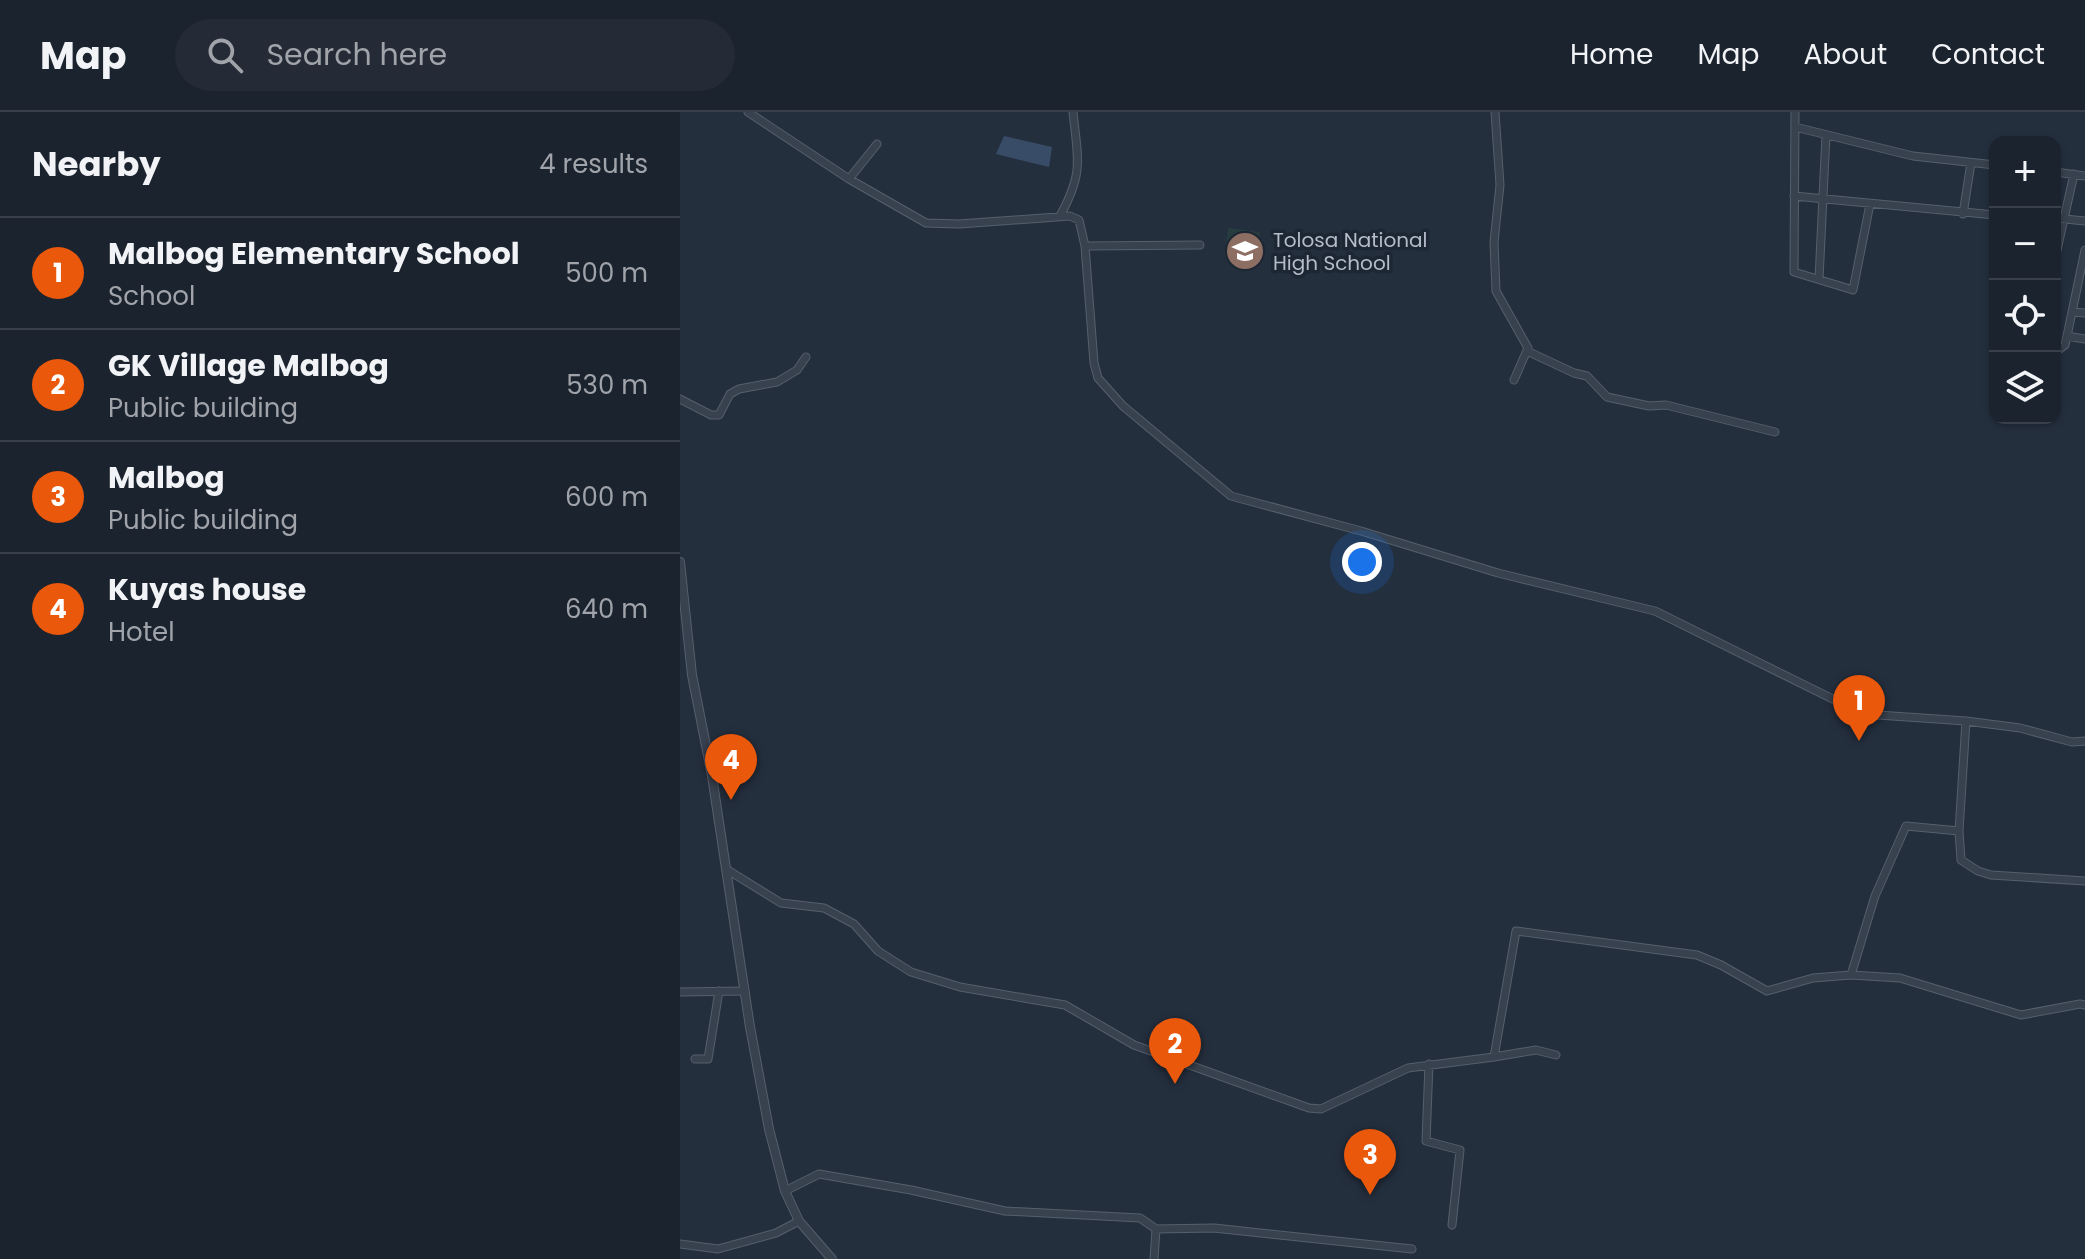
<!DOCTYPE html>
<html lang="en">
<head>
<meta charset="utf-8">
<style>
  :root { --surface:#1b232e; --page:#242b36; --text:#f1f3f6; --muted:#a0a4aa; --line:#39404a; --accent:#ea580c }
  body { margin:0; font-family:Poppins,sans-serif; background:var(--page); color:var(--text) }
  .controls { position:absolute; right:24px; top:24px; display:grid; overflow:hidden; border-radius:16px; box-shadow:0 2px 6px #0004 }
  .controls button { width:72px; height:72px; display:grid; place-items:center; padding:0; border:0; border-bottom:2px solid var(--line); background:var(--surface); color:var(--text); font:40px sans-serif }
  .you { position:absolute; left:682px; top:450px; width:28px; height:28px; margin:-20px; border:6px solid #fff; border-radius:50%; background:#1a73e8; box-shadow:0 0 0 12px #1a73e833 }
  .badge { display:grid; place-items:center; width:52px; height:52px; border-radius:50%; background:var(--accent); color:#fff; font-size:26px; font-weight:700 }
  .pin { position:absolute; translate:-50% -66px; filter:drop-shadow(0 2px 4px #0008) }
  .pin::after { content:''; position:absolute; top:42px; width:28px; height:24px; background:inherit; clip-path:polygon(0 0,100% 0,50% 100%) }
  .list { margin:0; padding:0; list-style:none }
  h2 { display:flex; justify-content:space-between; align-items:center; height:104px; margin:0; padding:0 32px; font-size:34px }
  h2 small { font-size:26px; font-weight:400; color:var(--muted) }
  .list li { display:grid; grid-template-columns:52px 1fr auto; gap:24px; align-items:center; box-sizing:border-box; height:112px; padding:0 32px; border-top:2px solid var(--line) }
  .list b { display:block; font-size:30px; white-space:nowrap }
  .list p { margin:0; font-size:26px; white-space:nowrap; color:var(--muted) }
  .list em { font-size:26px; font-style:normal; color:var(--muted) }
  .icon { flex:none; width:44px; height:44px; fill:none; stroke:currentColor; stroke-width:2; stroke-linecap:round; stroke-linejoin:round }
  .map { position:relative; flex:none; width:1405px; height:1147px; overflow:hidden }
  header { display:flex; align-items:center; gap:48px; box-sizing:border-box; height:112px; padding:0 40px; background:var(--surface); border-bottom:2px solid var(--line) }
  header strong { font-size:38px }
  nav { display:flex; gap:44px; margin-inline-start:auto; font-size:28px }
  .search { width:560px; height:72px; background:var(--page); display:flex; align-items:center; gap:20px; box-sizing:border-box; padding:0 28px; border-radius:44px; color:var(--muted); font-size:30px }
  main { display:flex }
  aside { flex:1; background:var(--surface) }
  .map>svg:first-child { display:block }
  .green { fill:#263c3f }
  .water { fill:#394c67 }
  .lines { fill:none; stroke-linecap:round; stroke-linejoin:round }
  .minor-casing { stroke:#565f6c; stroke-width:9 }
  .tertiary-casing { stroke:#565f6c; stroke-width:10 }
  .minor { stroke:#38414e; stroke-width:7 }
  .tertiary { stroke:#38414e; stroke-width:8 }
  .labels { text-anchor:middle; stroke-width:7; stroke-linejoin:round; paint-order:stroke }
  .poi-label { font-size:20px; fill:#b4bcc9; stroke:#1d2633; text-anchor:start }
</style>
</head>
<body>
<header>
<strong>Map</strong>
<div class="search"><svg class="icon" aria-label="search" viewBox="0 0 24 24"><circle cx="10" cy="10" r="6"/><path d="M15 15l6 6"/></svg>Search here</div>
<nav><a>Home</a><a>Map</a><a>About</a><a>Contact</a></nav>
</header>
<main>
<aside>
<h2>Nearby<small>4 results</small></h2>
<ul class="list">
<li><span class="badge">1</span><div><b>Malbog Elementary School</b><p>School</p></div><em>500 m</em></li>
<li><span class="badge">2</span><div><b>GK Village Malbog</b><p>Public building</p></div><em>530 m</em></li>
<li><span class="badge">3</span><div><b>Malbog</b><p>Public building</p></div><em>600 m</em></li>
<li><span class="badge">4</span><div><b>Kuyas house</b><p>Hotel</p></div><em>640 m</em></li>
</ul>
</aside>
<div class="map">
<svg width="1405" height="1147" viewBox="0 0 1405 1147">
  <rect width="100%" height="100%" fill="#242f3e"/>
  <path class="green" d="M548 116 580 120 578 137 546 133Z"/>
  <path class="water" d="M324 24 372 35 369 55 316 42Z"/>
  <g class="lines">
    <g class="minor-casing">
      <path id="minor" d="M68 0 169 67 246 111 279 112 390 104 399 108 405 134 414 251 418 266 443 294 551 384 681 419 818 461 975 499 1183 602 1286 609 1340 616 1392 630 1405 629
        M815 0 820 73 814 130 816 179 848 236 834 268
        M1115 0 1114 160 1173 178 1190 92
        M1115 15 1233 44 1315 53
        M1375 60 1405 64
        M169 67 197 32
        M1114 84 1315 103
        M1283 102 1291 51
        M380 104C404 60 398 48 393 0
        M1375 106 1405 109
        M405 134 520 133
        M1405 138 1387 224 1405 227
        M1375 147 1394 62
        M1139 167 1146 23
        M1392 200 1405 201
        M1375 238H1378L1385 233 1387 224
        M847 239 894 261 907 264 927 285 969 294 986 293 1095 320
        M0 287 31 303H39L50 282 59 277 97 270 117 258 126 245
        M1286 609 1279 719 1281 748 1298 759 1311 763 1405 769
        M46 757 101 791 144 796 174 812 198 839 231 860 280 875 385 893 454 933 629 996 641 997 728 956 814 945 836 819 1017 843 1041 853 1087 879 1133 866 1171 863 1195 784 1226 714 1279 719
        M1171 863 1220 866 1341 903 1400 892 1405 893
        M0 880 65 879
        M814 945 856 938 876 943
        M15 947H28L39 879
        M749 952 746 1029 780 1038 772 1113
        M105 1079 139 1062 231 1078 325 1099 460 1106 476 1117
        M0 1132 38 1137 96 1121 119 1109
        M474 1147 476 1117 534 1116 732 1137"/>
    </g>
    <g class="tertiary-casing">
      <path id="tertiary" d="M0 450 12 563 32 664 70 915 89 1017 105 1079 119 1109 152 1147"/>
    </g>
    <use href="#minor" class="minor"/>
    <use href="#tertiary" class="tertiary"/>
  </g>
  <defs>
    <g id="school-disc" transform="scale(2)"><circle r="9.5" fill="#8d6e63" stroke="#1d2633"/><path d="M0-5L7-2L0 1L-7-2ZM-4 1L0 2.5L4 1V4Q0 6-4 4Z" fill="#fff"/></g>
  </defs>
  <g fill-rule="evenodd">
    <use href="#school-disc" x="565" y="139"/>
  </g>
  <g class="labels">
    <g class="poi-label">
      <text x="593" y="135">Tolosa National<tspan x="593" dy="23">High School</tspan></text>
    </g>
  </g>
</svg>
<div class="controls">
<button>+</button>
<button>−</button>
<button><svg class="icon" aria-label="locate" viewBox="0 0 24 24"><circle cx="12" cy="12" r="6"/><path d="M12 2v4M12 18v4M2 12h4M18 12h4"/></svg></button>
<button><svg class="icon" aria-label="layers" viewBox="0 0 24 24"><path d="M12 4l9 5-9 5-9-5zM3 14l9 5 9-5"/></svg></button>
</div>
<div class="you"></div>
<div class="pin badge" style="left:1179px;top:629px">1</div>
<div class="pin badge" style="left:495px;top:972px">2</div>
<div class="pin badge" style="left:690px;top:1083px">3</div>
<div class="pin badge" style="left:51px;top:688px">4</div>
</div>
</main>
</body>
</html>
